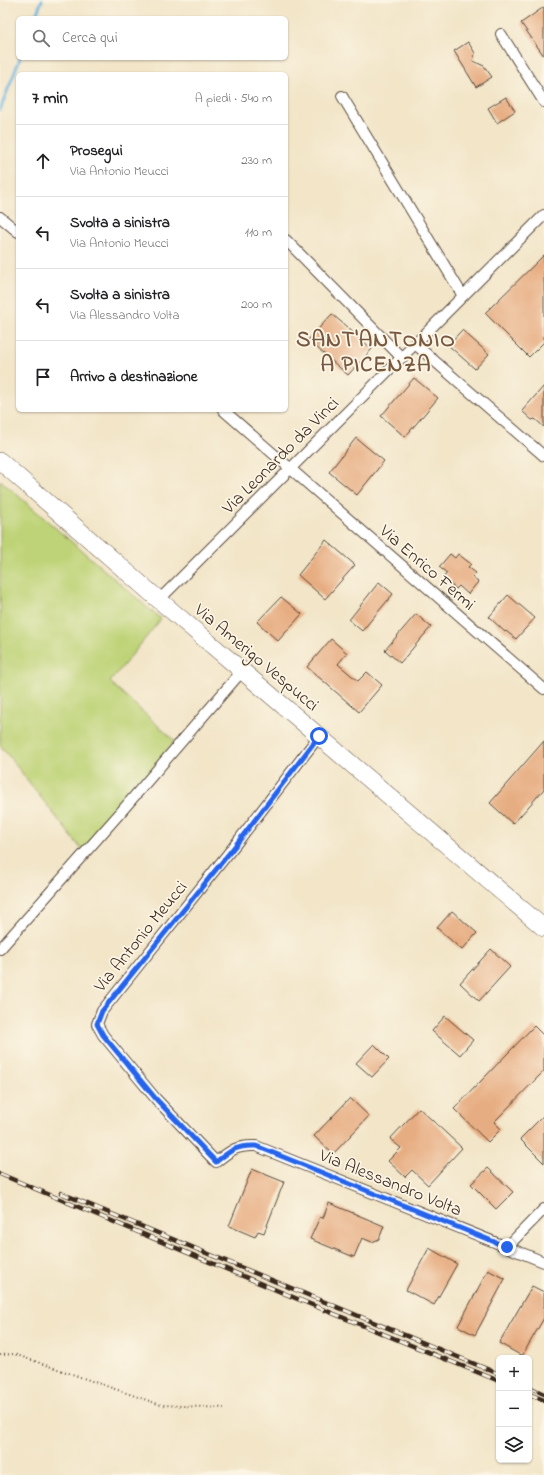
<!DOCTYPE html>
<html lang="it">
<head>
<meta charset="utf-8">
<style>
  :root { --surface:#fff; --page:#f6f6f6; --text:#202124; --muted:#757577; --line:#e0e0e0 }
  body { margin:0; font-family:"Indie Flower",sans-serif; background:var(--page); color:var(--text) }
  .controls { position:absolute; right:12px; bottom:12px; display:grid; overflow:hidden; border-radius:6px; box-shadow:0 1px 3px #0004 }
  .controls button { width:36px; height:36px; display:grid; place-items:center; padding:0; border:0; border-bottom:1px solid var(--line); background:var(--surface); color:var(--text); font:20px sans-serif }
  .stop { position:absolute; width:12px; height:12px; margin:-9px; border:3px solid #2563eb; border-radius:50%; background:#fff }
  .stop.end { background:#2563eb; border-color:#fff; box-shadow:0 1px 4px #0008 }
  .list { margin:0; padding:0; list-style:none }
  h2 { display:flex; justify-content:space-between; align-items:center; height:52px; margin:0; padding:0 16px; font-size:17px }
  h2 small { font-size:13px; font-weight:400; color:var(--muted) }
  .list li { display:grid; grid-template-columns:26px 1fr auto; gap:12px; align-items:center; box-sizing:border-box; height:72px; padding:0 16px; border-top:1px solid var(--line) }
  .list b { display:block; font-size:15px; white-space:nowrap }
  .list p { margin:0; font-size:13px; white-space:nowrap; color:var(--muted) }
  .list em { font-size:13px; font-style:normal; color:var(--muted) }
  .icon { flex:none; width:22px; height:22px; fill:none; stroke:currentColor; stroke-width:2; stroke-linecap:round; stroke-linejoin:round }
  .map { position:relative; flex:none; width:544px; height:1475px; overflow:hidden }
  .search { position:absolute; background:var(--surface); box-shadow:0 1px 3px #0004; left:16px; top:16px; width:272px; height:44px; display:flex; align-items:center; gap:10px; box-sizing:border-box; padding:0 14px; border-radius:6px; color:var(--muted); font-size:15px }
  .panel { position:absolute; background:var(--surface); box-shadow:0 1px 3px #0004; left:16px; top:72px; width:272px; height:340px; border-radius:6px }
  .map>svg:first-child { display:block }
  .green { fill:#bed377; stroke:#7c7e4a }
  .lines { fill:none; stroke-linecap:round; stroke-linejoin:round }
  .stream { stroke:#66b0de; stroke-width:3 }
  .building { fill:#e7ad82 }
  .street-casing { stroke:#564638; stroke-width:12 }
  .primary-casing { stroke:#564638; stroke-width:18 }
  .path { stroke:#564638; stroke-width:2; stroke-dasharray:1 3; stroke-linecap:butt }
  .street { stroke:#fff; stroke-width:10 }
  .primary { stroke:#fff; stroke-width:17 }
  .rail-casing { stroke:#3b2a1e; stroke-width:4.5 }
  .rail { stroke:#fcf5e5; stroke-width:3; stroke-dasharray:9; stroke-linecap:butt }
  .route { stroke:#2563eb; stroke-width:5 }
  .labels { text-anchor:middle; stroke-width:3.5; stroke-linejoin:round; paint-order:stroke }
  .street-label { font-size:18px; fill:#3b2a1e; stroke:#fcf5e5 }
  .district-label { font-size:22px; font-weight:bold; letter-spacing:1px; fill:#775841; stroke:#fcf5e5 }
</style>
</head>
<body>
<div class="map">
<svg width="544" height="1475" viewBox="0 0 544 1475">
  <rect width="100%" height="100%" fill="#fcf5e5"/>
  <filter id="ink" filterUnits="userSpaceOnUse"><feTurbulence type="fractalNoise" baseFrequency=".025" numOctaves="2"/><feDisplacementMap in="SourceGraphic" scale="8" xChannelSelector="R" yChannelSelector="G"/><feConvolveMatrix kernelMatrix="1 2 1 2 8 2 1 2 1" color-interpolation-filters="sRGB"/></filter>
  <filter id="wash" filterUnits="userSpaceOnUse"><feTurbulence type="fractalNoise" baseFrequency=".012" numOctaves="4" result="noise"/><feDisplacementMap in="SourceGraphic" scale="16" xChannelSelector="R" yChannelSelector="G"/><feGaussianBlur stdDeviation="0.9" result="paint"/><feColorMatrix in="noise" values="0 0 0 0 0 0 0 0 0 0 0 0 0 0 0 0 0 1.4 0 .05"/><feComposite in="paint" operator="in"/></filter>
  <g filter="url(#wash)">
    <rect width="100%" height="100%" fill="#f2e5c8"/>
    <path class="green" d="M0 480 161 619 110 682 175 741 82 850 0 745Z"/>
    <g class="lines">
      <path class="stream" d="M35 18 42 0
        M0 110 20 58"/>
    </g>
    <g id="blocks">
      <path class="building" d="M544 7V56L521 23Z
        M468 42 475 53 473 61 484 66 492 77 476 87 454 51Z
        M506 97 515 111 497 123 488 108Z
        M544 255V342L529 357 485 313Z
        M332 314 372 349 348 375 308 340Z
        M462 330 489 354 475 369 448 345Z
        M414 378 438 398 405 437 381 416Z
        M544 386V427L535 419 532 420 522 411Z
        M356 438 384 461 357 495 329 472Z
        M326 540 355 565 325 599 298 575Z
        M450 554 455 558 458 554 471 564 468 567 476 573 472 577 478 582 468 594 459 586 456 589 443 578 447 573 439 567Z
        M379 582 393 594 362 631 349 620Z
        M508 595 535 618 516 639 506 631 505 632 489 617Z
        M281 597 302 614 278 641 257 622Z
        M416 614 431 627 400 663 385 650Z
        M331 639 347 653 338 664 358 681 367 672 382 685 359 712 307 667Z
        M544 741V789L513 824 490 803Z
        M452 911 477 933 462 950 437 928Z
        M491 949 510 967 479 1001 460 983Z
        M445 1016 473 1040 460 1055 432 1031Z
        M534 1026 544 1036V1071L494 1122 501 1129 488 1142 454 1109Z
        M374 1044 389 1059 372 1077 356 1063Z
        M350 1098 369 1116 333 1154 314 1136Z
        M419 1108 462 1148 428 1185 412 1170 405 1177 388 1161 401 1148 390 1139Z
        M544 1115V1163L520 1139Z
        M488 1168 513 1192 496 1209 471 1184Z
        M252 1169 284 1182 264 1233 258 1231 255 1237 229 1226Z
        M329 1203 384 1226 379 1239 372 1242 362 1238 354 1257 310 1239 320 1217 323 1218Z
        M429 1248 457 1264 434 1305 406 1290Z
        M488 1270 505 1279 475 1335 458 1326Z
        M532 1286 544 1292V1318L522 1356 499 1343Z"/>
    </g>
  </g>
  <g filter="url(#ink)">
    <use href="#blocks" fill-opacity="0" stroke="#564638" stroke-width="1"/>
    <g class="lines">
      <g class="street-casing">
        <path id="street" d="M501 34 544 102
          M342 96 463 296
          M0 217 18 232
          M286 240 402 358
          M415 344 544 456
          M223 410 544 689
          M159 600 544 215
          M319 736 235 845 102 1011 97 1024 103 1035 156 1099 216 1162C231 1150 237 1145 256 1146L544 1262
          M0 949 120 813 242 671
          M507 1247 544 1209"/>
      </g>
      <g class="primary-casing">
        <path id="primary" d="M0 461 159 600 544 928"/>
      </g>
      <path class="path" d="M0 1355 14 1354 161 1405 224 1408"/>
      <use href="#street" class="street"/>
      <use href="#primary" class="primary"/>
      <g class="rail-casing">
        <path id="rail" d="M0 1174 300 1300 499 1381
          M61 1193 499 1374
          M529 1387 544 1394
          M529 1394 544 1400"/>
      </g>
      <use href="#rail" class="rail"/>
    </g>
  </g>
  <g class="lines" filter="url(#ink)">
    <path class="route" d="M319 736 235 846 102 1011 97 1024 103 1035 156 1099 216 1162C231 1150 237 1145 256 1146L507 1247"/>
  </g>
  <g class="labels">
    <g class="street-label">
      <text transform="translate(280 455) rotate(-45)" y="6">Via Leonardo da Vinci</text>
      <text transform="translate(428 567) rotate(41)" y="6">Via Enrico Fermi</text>
      <text transform="translate(257 657) rotate(40)" y="6">Via Amerigo Vespucci</text>
      <text transform="translate(140 936) rotate(-51)" y="6">Via Antonio Meucci</text>
      <text transform="translate(391 1182) rotate(22)" y="6">Via Alessandro Volta</text>
    </g>
    <g class="district-label">
      <text x="376" y="346">SANT'ANTONIO<tspan x="376" dy="25">A PICENZA</tspan></text>
    </g>
  </g>
</svg>
<div class="controls">
<button>+</button>
<button>−</button>
<button><svg class="icon" aria-label="layers" viewBox="0 0 24 24"><path d="M12 4l9 5-9 5-9-5zM3 14l9 5 9-5"/></svg></button>
</div>
<div class="stop" style="left:319px;top:736px"></div>
<div class="stop end" style="left:507px;top:1247px"></div>
<div class="search"><svg class="icon" aria-label="search" viewBox="0 0 24 24"><circle cx="10" cy="10" r="6"/><path d="M15 15l6 6"/></svg>Cerca qui</div>
<section class="panel">
<h2>7 min<small>A piedi · 540 m</small></h2>
<ul class="list">
<li><svg class="icon" aria-label="ahead" viewBox="0 0 24 24"><path d="M12 20V5M6 11l6-6 6 6"/></svg><div><b>Prosegui</b><p>Via Antonio Meucci</p></div><em>230 m</em></li>
<li><svg class="icon" aria-label="left" viewBox="0 0 24 24"><path d="M17 20v-9H6M10 6l-5 5 5 5"/></svg><div><b>Svolta a sinistra</b><p>Via Antonio Meucci</p></div><em>110 m</em></li>
<li><svg class="icon" aria-label="left" viewBox="0 0 24 24"><path d="M17 20v-9H6M10 6l-5 5 5 5"/></svg><div><b>Svolta a sinistra</b><p>Via Alessandro Volta</p></div><em>200 m</em></li>
<li><svg class="icon" aria-label="arrive" viewBox="0 0 24 24"><path d="M6 21V4h12l-3 4 3 4H6"/></svg><div><b>Arrivo a destinazione</b></div></li>
</ul>
</section>
</div>
</body>
</html>
